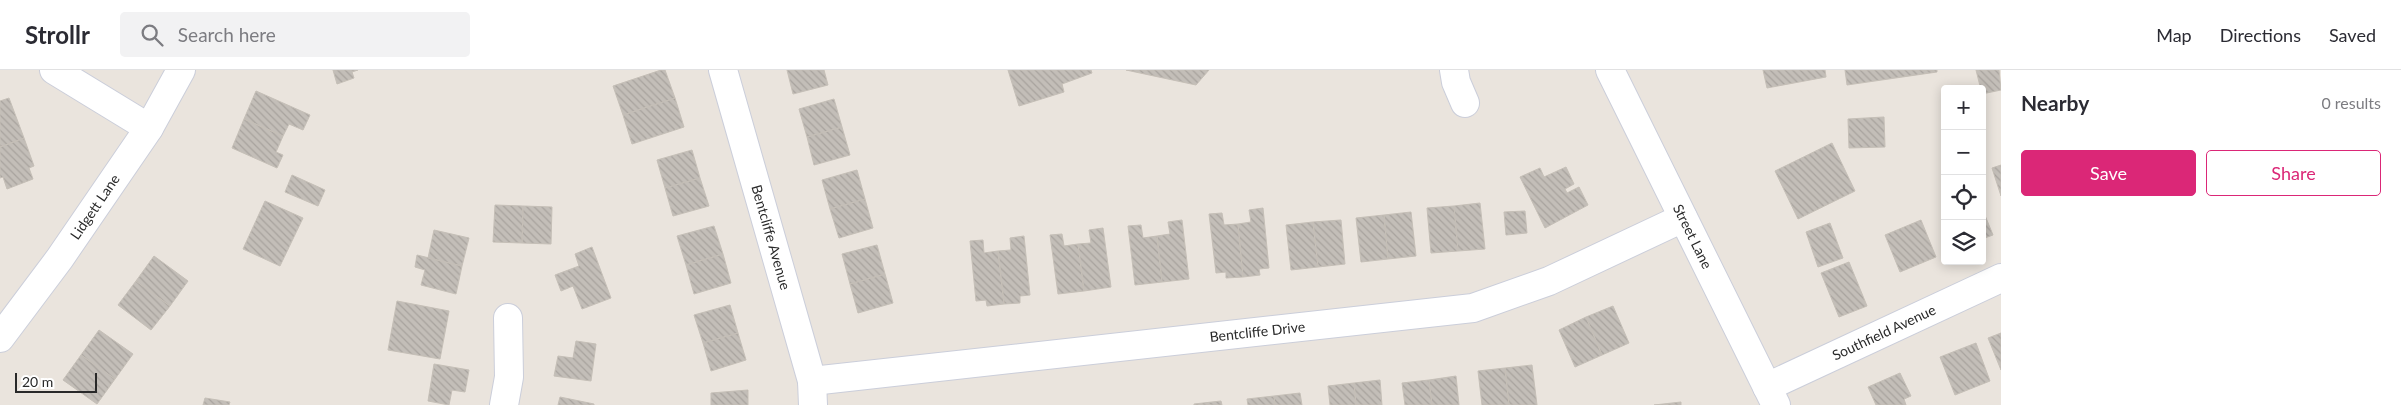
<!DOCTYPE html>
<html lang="en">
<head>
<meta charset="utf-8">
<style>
  :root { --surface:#fff; --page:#f2f2f3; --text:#2b2b33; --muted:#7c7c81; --line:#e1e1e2; --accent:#db2777 }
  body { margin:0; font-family:Lato,sans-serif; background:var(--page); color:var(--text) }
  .controls { position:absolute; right:15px; top:15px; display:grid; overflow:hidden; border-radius:5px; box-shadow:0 2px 12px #0003 }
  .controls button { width:45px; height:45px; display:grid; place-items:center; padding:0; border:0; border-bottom:1px solid var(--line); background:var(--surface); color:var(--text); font:25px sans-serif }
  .scale { position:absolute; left:15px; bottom:12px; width:82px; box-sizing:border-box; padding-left:5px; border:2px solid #292929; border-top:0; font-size:14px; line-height:18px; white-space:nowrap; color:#292929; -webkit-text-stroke:4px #fff; paint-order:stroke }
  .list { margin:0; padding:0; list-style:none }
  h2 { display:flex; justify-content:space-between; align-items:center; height:65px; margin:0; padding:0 20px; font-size:21px }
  h2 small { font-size:16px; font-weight:400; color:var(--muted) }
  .actions { display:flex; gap:10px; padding:15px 20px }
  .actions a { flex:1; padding:11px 0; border:1px solid var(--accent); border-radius:5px; text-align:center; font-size:18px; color:var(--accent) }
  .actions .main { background:var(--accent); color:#fff }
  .icon { flex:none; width:28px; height:28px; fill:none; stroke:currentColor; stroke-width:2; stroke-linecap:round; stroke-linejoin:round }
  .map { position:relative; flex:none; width:2001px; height:335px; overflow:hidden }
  header { display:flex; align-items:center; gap:30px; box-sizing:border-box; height:70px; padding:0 25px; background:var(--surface); border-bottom:1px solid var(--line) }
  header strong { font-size:24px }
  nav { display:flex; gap:28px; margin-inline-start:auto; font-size:18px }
  .search { width:350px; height:45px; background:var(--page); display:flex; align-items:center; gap:12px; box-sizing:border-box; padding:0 18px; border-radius:5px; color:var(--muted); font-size:19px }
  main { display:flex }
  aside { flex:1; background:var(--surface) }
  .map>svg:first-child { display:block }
  .building { fill:url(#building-back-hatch); stroke:#c5bfb7 }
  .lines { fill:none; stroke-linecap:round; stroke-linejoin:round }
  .minor-casing { stroke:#cbceda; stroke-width:30 }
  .minor { stroke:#fff; stroke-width:28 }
  .labels { text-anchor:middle; stroke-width:5; stroke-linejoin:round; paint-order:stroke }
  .street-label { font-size:14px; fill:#292929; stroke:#fff }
</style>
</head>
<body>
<header>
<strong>Strollr</strong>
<div class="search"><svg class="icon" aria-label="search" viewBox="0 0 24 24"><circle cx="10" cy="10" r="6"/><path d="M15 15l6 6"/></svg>Search here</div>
<nav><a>Map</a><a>Directions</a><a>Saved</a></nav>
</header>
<main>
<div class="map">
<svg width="2001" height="335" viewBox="0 0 2001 335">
  <defs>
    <pattern id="building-back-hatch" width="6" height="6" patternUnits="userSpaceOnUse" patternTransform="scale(1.25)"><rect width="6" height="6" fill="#c3beb8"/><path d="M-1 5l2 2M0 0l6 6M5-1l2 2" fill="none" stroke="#a8a39e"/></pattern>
  </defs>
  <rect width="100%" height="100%" fill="#eae4dd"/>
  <path class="building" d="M333 0H358L352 2 354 8 337 14Z
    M661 0H665L675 28 623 45 613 16Z
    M787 0H824L828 15 793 24Z
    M1008 0H1091L1092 3 1062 14 1064 22 1019 36Z
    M1126 0H1209L1196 15Z
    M1763 0H1825L1826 7 1767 18Z
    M1845 0H1937V2L1847 15Z
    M1976 0H1999L2001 20 1982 24Z
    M256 21 310 45 303 60 289 54 283 66 244 49Z
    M9 28 24 68 0 77V31Z
    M675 28 684 57 632 74 623 45Z
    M834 29 842 57 807 67 799 39Z
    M1884 47 1885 77 1849 78 1848 49Z
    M244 49 283 66 276 82 283 85 277 98 232 78Z
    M842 57 850 85 814 95 807 67Z
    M24 68 34 96 29 98 33 109 7 119 3 107 0 108V77Z
    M1832 73 1855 121 1798 149 1775 101Z
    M692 80 700 108 665 118 657 90Z
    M2001 95V126L1992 98Z
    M1566 97 1574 114 1565 119 1567 123 1579 117 1588 135 1545 158 1520 107 1540 98 1544 107Z
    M857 100 865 129 830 139 822 110Z
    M292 105 325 120 318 136 285 122Z
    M700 108 709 136 673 146 665 118Z
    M865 129 873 158 839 168 830 139Z
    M265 131 303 148 280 196 243 179Z
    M1480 133 1485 179 1458 181 1454 136Z
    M495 135 523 136 522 173 493 172Z
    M523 136 552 137 551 174 522 173Z
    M1454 136 1458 181 1431 183 1427 138Z
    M1263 138 1269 198 1259 199 1260 205 1243 207 1238 154 1251 152 1249 140Z
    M1982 138 1993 165 1982 169Z
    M1525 141 1527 163 1506 165 1504 142Z
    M1411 142 1416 186 1388 189 1384 145Z
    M1222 143 1224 155 1238 154 1243 207 1226 208V202L1216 203 1209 144Z
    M1384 145 1388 189 1361 192 1356 148Z
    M1182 150 1189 209 1162 212 1157 166 1170 164 1168 152Z
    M1341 150 1345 194 1318 197 1313 152Z
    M1921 150 1936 187 1900 202 1885 165Z
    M1313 152 1318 197 1291 200 1286 155Z
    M1830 153 1843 188 1818 197 1806 162Z
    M1141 155 1143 168 1157 166 1162 212 1135 215 1128 156Z
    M714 156 723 184 686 195 677 166Z
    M1103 158 1111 217 1084 221 1078 174 1091 173 1089 160Z
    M434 160 469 168 462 196 428 188Z
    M1062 164 1064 176 1078 174 1084 221 1058 224 1050 165Z
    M1024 166 1030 225 1020 226V233L1004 234 998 181 1011 180 1010 168Z
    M983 170 984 183 998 181 1004 234 987 236 986 230 976 231 970 171Z
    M877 175 885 204 850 214 842 184Z
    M592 177 611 228 582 239 573 216 561 221 555 205 579 196 575 184Z
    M723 184 731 213 694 224 686 195Z
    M417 185 462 196 456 224 421 215 425 200 415 197Z
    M154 186 188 211 170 236 136 211Z
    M1849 192 1867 236 1839 247 1821 203Z
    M885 204 893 233 858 243 850 214Z
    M136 211 170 236 151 260 118 235Z
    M397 231 449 241 440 289 388 280Z
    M730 235 738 263 703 273 694 245Z
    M1613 236 1629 273 1602 285 1586 247Z
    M1586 247 1602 285 1575 297 1559 260Z
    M99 260 133 284 115 309 81 285Z
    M738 263 746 290 711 301 703 273Z
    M2001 263V300L1988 268Z
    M576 271 596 274 591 311 554 306 558 286 573 288Z
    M1976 273 1990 311 1955 325 1940 287Z
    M81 285 115 309 97 334 63 310Z
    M434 294 469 300 465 322 452 320 449 335 428 331Z
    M1532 295 1537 335H1509L1505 298Z
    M1505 298 1509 335H1482L1478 301Z
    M1900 303 1911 326 1904 329 1906 335H1876L1868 317Z
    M1456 306 1459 335H1432L1429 310Z
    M1380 310 1382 335H1356L1354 313Z
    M1429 310 1432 335H1405L1402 313Z
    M1354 313 1356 335H1330L1328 316Z
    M748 320V335H711V323Z
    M1300 323 1302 335H1275L1274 326Z
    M1274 326 1275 335H1248L1247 329Z
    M560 327 594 334V335H558Z
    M205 328 230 332 229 335H203Z
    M1221 331 1222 335H1194V334Z
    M1681 332V335H1654Z"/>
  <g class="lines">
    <g class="minor-casing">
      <g id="minor">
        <path d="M54 0 149 58"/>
        <path id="s1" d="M723 0 812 311 813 335"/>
        <path d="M1454 0 1456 12 1465 33"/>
        <path id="s2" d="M1610 0 1776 335"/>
        <path id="s3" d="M0 268 60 188 149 58 181 0"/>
        <path id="s4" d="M812 311 1473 238 1549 211 1683 148"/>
        <path id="s5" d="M1767 317 2001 208"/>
        <path d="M504 335 509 307 508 248"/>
      </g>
    </g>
    <use href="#minor" class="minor"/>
  </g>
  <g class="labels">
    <g class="street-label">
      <text dy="5" stroke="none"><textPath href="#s3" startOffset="162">Lidgett Lane</textPath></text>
      <text dy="5" stroke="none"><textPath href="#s1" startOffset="174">Bentcliffe Avenue</textPath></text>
      <text dy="5" stroke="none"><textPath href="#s2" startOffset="186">Street Lane</textPath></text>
      <text dy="5" stroke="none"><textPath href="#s5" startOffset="129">Southfield Avenue</textPath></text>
      <text dy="5" stroke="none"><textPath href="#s4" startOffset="448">Bentcliffe Drive</textPath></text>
    </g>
  </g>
</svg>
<div class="controls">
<button>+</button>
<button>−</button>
<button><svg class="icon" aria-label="locate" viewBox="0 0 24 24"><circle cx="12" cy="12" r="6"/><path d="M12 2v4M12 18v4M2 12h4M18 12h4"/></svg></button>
<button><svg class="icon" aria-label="layers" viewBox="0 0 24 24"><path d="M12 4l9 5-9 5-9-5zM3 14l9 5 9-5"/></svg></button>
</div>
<div class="scale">20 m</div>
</div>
<aside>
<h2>Nearby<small>0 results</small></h2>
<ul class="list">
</ul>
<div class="actions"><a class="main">Save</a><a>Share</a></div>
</aside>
</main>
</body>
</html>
